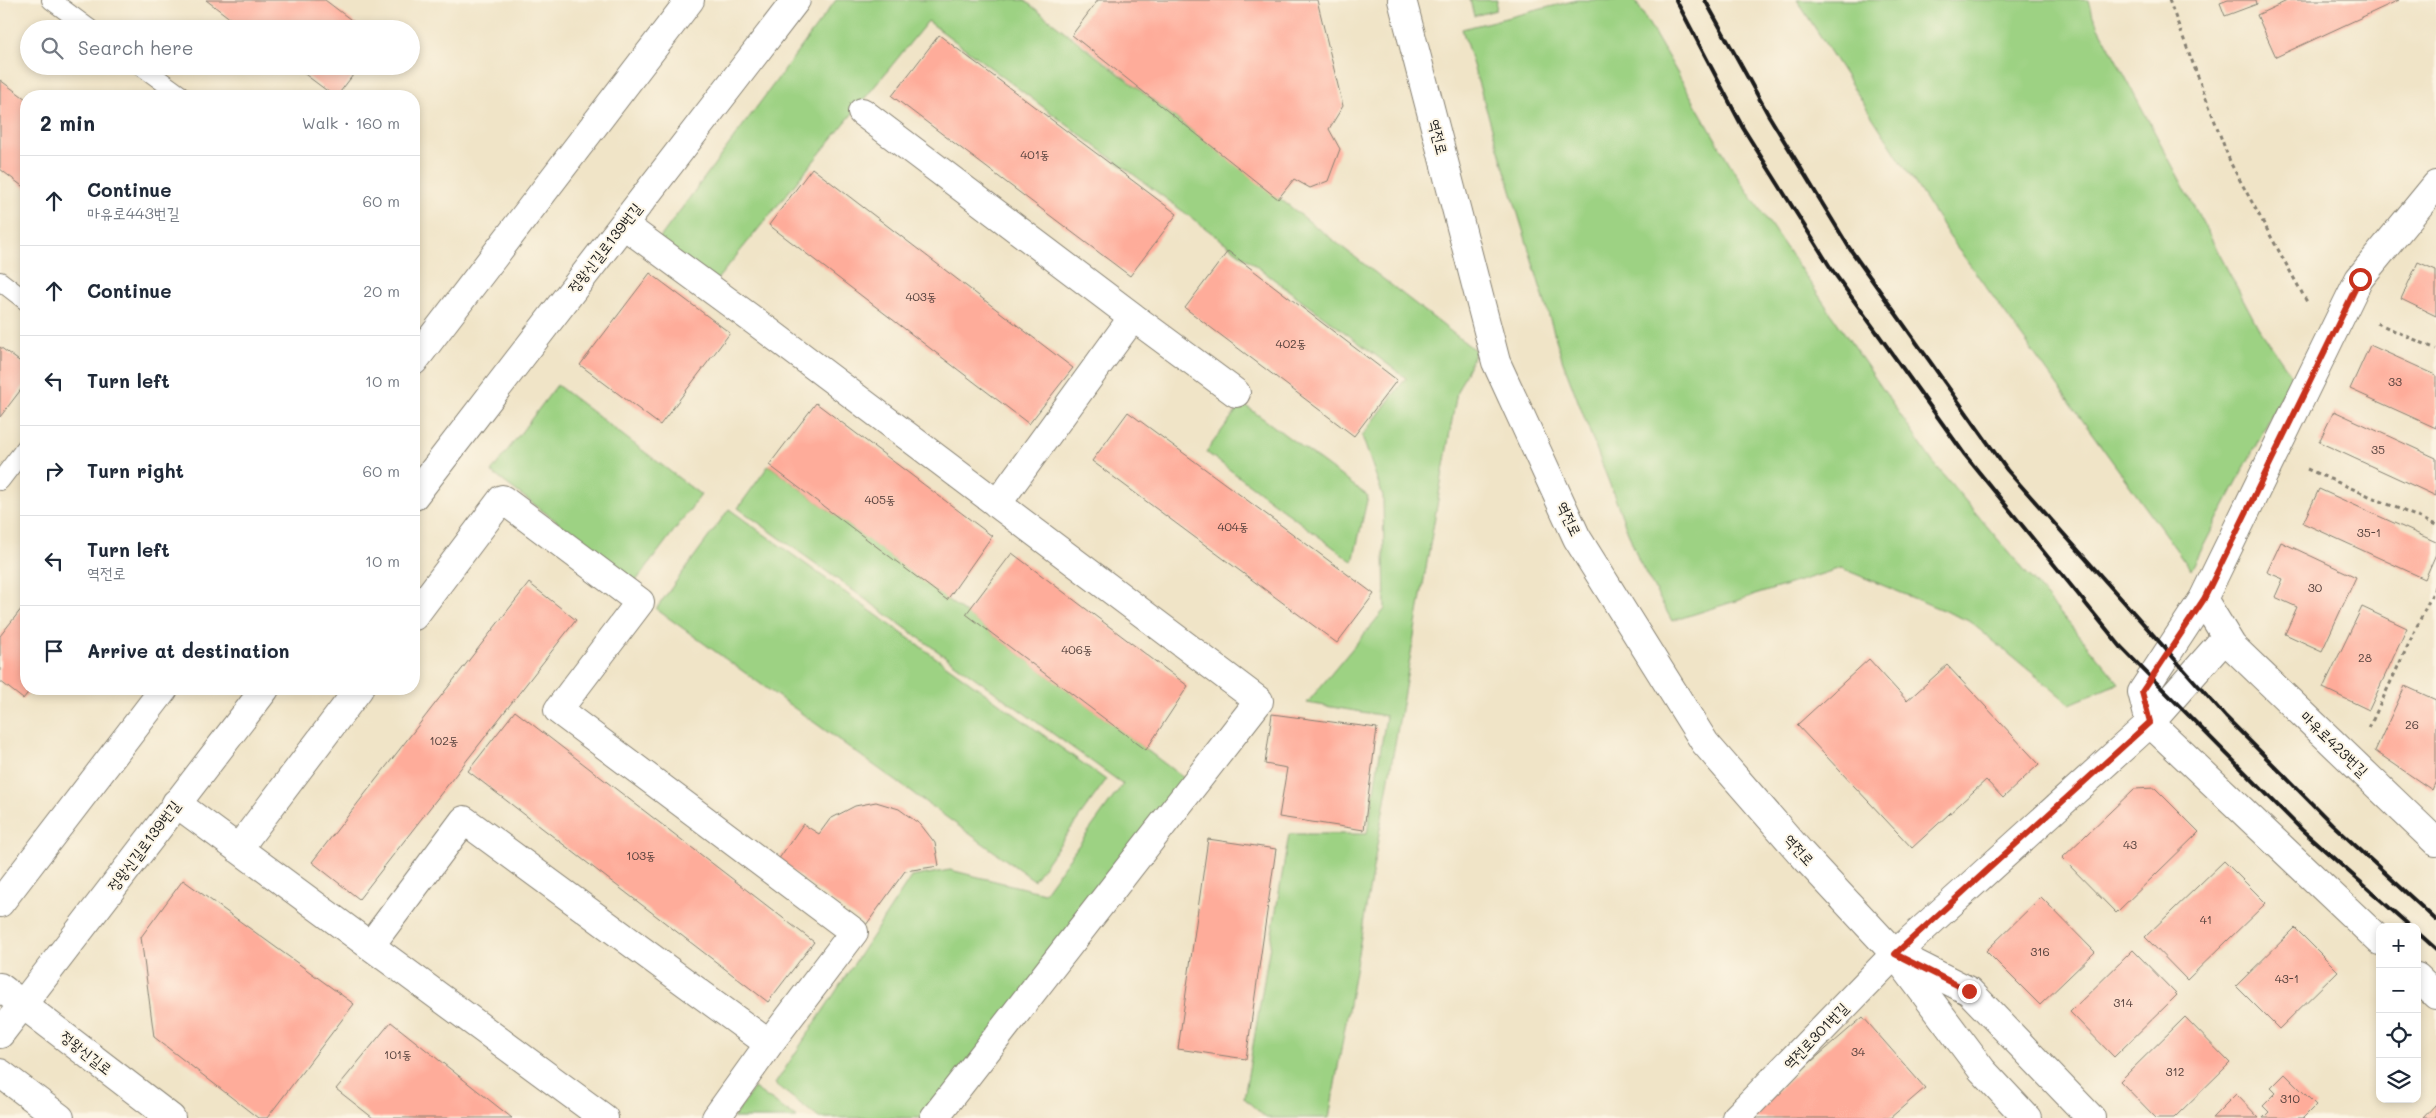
<!DOCTYPE html>
<html lang="en">
<head>
<meta charset="utf-8">
<style>
  :root { --surface:#fff; --page:#f2f2f3; --text:#1f2937; --muted:#747a83; --line:#e0e1e3 }
  body { margin:0; font-family:Mali,"Poor Story",sans-serif; background:var(--page); color:var(--text) }
  .controls { position:absolute; right:15px; bottom:15px; display:grid; overflow:hidden; border-radius:10px; box-shadow:0 2px 8px #0003 }
  .controls button { width:45px; height:45px; display:grid; place-items:center; padding:0; border:0; border-bottom:1px solid var(--line); background:var(--surface); color:var(--text); font:25px sans-serif }
  .stop { position:absolute; width:15px; height:15px; margin:-11px; border:4px solid #c8321e; border-radius:50%; background:#fff }
  .stop.end { background:#c8321e; border-color:#fff; box-shadow:0 1px 5px #0008 }
  .list { margin:0; padding:0; list-style:none }
  h2 { display:flex; justify-content:space-between; align-items:center; height:65px; margin:0; padding:0 20px; font-size:21px }
  h2 small { font-size:16px; font-weight:400; color:var(--muted) }
  .list li { display:grid; grid-template-columns:32px 1fr auto; gap:15px; align-items:center; box-sizing:border-box; height:90px; padding:0 20px; border-top:1px solid var(--line) }
  .list b { display:block; font-size:19px; white-space:nowrap }
  .list p { margin:0; font-size:16px; white-space:nowrap; color:var(--muted) }
  .list em { font-size:16px; font-style:normal; color:var(--muted) }
  .icon { flex:none; width:28px; height:28px; fill:none; stroke:currentColor; stroke-width:2; stroke-linecap:round; stroke-linejoin:round }
  .map { position:relative; flex:none; width:2436px; height:1118px; overflow:hidden }
  .search { position:absolute; background:var(--surface); box-shadow:0 2px 8px #0003; left:20px; top:20px; width:400px; height:55px; display:flex; align-items:center; gap:12px; box-sizing:border-box; padding:0 18px; border-radius:28px; color:var(--muted); font-size:19px }
  .panel { position:absolute; background:var(--surface); box-shadow:0 2px 8px #0003; left:20px; top:90px; width:400px; height:605px; border-radius:20px }
  .map>svg:first-child { display:block }
  .green { fill:#9dd283; stroke:#5c7750 }
  .building { fill:#feac9a }
  .lines { fill:none; stroke-linecap:round; stroke-linejoin:round }
  .lane-casing { stroke:#868072; stroke-width:20 }
  .street-casing { stroke:#868072; stroke-width:30 }
  .secondary-casing { stroke:#868072; stroke-width:30 }
  .path { stroke:#868072; stroke-width:3; stroke-dasharray:4 4; stroke-linecap:butt }
  .lane { stroke:#fff; stroke-width:18 }
  .street { stroke:#fff; stroke-width:28 }
  .secondary { stroke:#fff; stroke-width:28 }
  .rail { stroke:#1c1c1c; stroke-width:4 }
  .route { stroke:#c8321e; stroke-width:6 }
  .labels { text-anchor:middle; stroke-width:4; stroke-linejoin:round; paint-order:stroke }
  .number-label { font-size:12px; fill:#54403c }
  .street-label { font-size:15px; fill:#1c1c1c; stroke:#fcf5e5 }
</style>
</head>
<body>
<div class="map">
<svg width="2436" height="1118" viewBox="0 0 2436 1118">
  <rect width="100%" height="100%" fill="#fcf5e5"/>
  <filter id="ink" filterUnits="userSpaceOnUse"><feTurbulence type="fractalNoise" baseFrequency=".02" numOctaves="2"/><feDisplacementMap in="SourceGraphic" scale="10" xChannelSelector="R" yChannelSelector="G"/><feConvolveMatrix kernelMatrix="1 2 1 2 8 2 1 2 1" color-interpolation-filters="sRGB"/></filter>
  <filter id="wash" filterUnits="userSpaceOnUse"><feTurbulence type="fractalNoise" baseFrequency=".0096" numOctaves="4" result="noise"/><feDisplacementMap in="SourceGraphic" scale="20" xChannelSelector="R" yChannelSelector="G"/><feGaussianBlur stdDeviation="1.12" result="paint"/><feColorMatrix in="noise" values="0 0 0 0 0 0 0 0 0 0 0 0 0 0 0 0 0 1.4 0 .05"/><feComposite in="paint" operator="in"/></filter>
  <g filter="url(#wash)">
    <rect width="100%" height="100%" fill="#f0e4c7"/>
    <path class="green" d="M836 0H1024L1476 351 1457 392 1329 1118H1266L1244 1098 1289 834H1367L1386 716 1307 703 1385 609 1383 496 1362 436 1406 378 928 21 715 282 659 239Z
      M1470 0H1497L1496 10 1474 16Z
      M1577 0H1635L1737 176 1932 461 2119 683 2070 704 1969 621 1841 568 1672 621 1639 561 1562 359 1462 29Z
      M1797 0H2089L2093 16 2258 327 2292 376 2191 570 1949 236Z
      M557 385 701 495 636 581 491 472Z
      M1242 403 1368 496 1353 562 1206 452Z
      M769 465 1193 785 934 1118H819L775 1084 911 877 950 870 1044 893 1123 784 738 508Z
      M729 509 1106 780 1034 880 656 609Z
      M754 1088 797 1118H733Z"/>
    <g id="blocks">
      <path class="building" d="M206 0H325L363 29H244Z
        M1098 0H1317L1343 106 1329 129 1340 149 1328 181 1310 188 1294 179 1278 199 1072 35Z
        M2228 0H2256L2257 4 2225 16 2220 3Z
        M2289 0H2399L2276 57 2257 15Z
        M939 35 1177 214 1130 276 892 96Z
        M294 66H360L337 96H334Z
        M0 80 26 99V189L0 169Z
        M812 168 1073 368 1029 424 769 225Z
        M1228 251 1397 380 1354 436 1185 308Z
        M2418 262 2436 270V316L2401 299Z
        M650 273 730 333 660 425 580 365Z
        M2370 345 2436 375V428L2350 389Z
        M0 347 26 366V383L0 417Z
        M816 403 992 536 947 600 769 465Z
        M2334 411 2436 458V496L2319 442Z
        M1128 412 1374 594 1337 643 1092 461Z
        M2319 489 2436 542V554L2425 579 2303 523Z
        M2281 542 2356 577 2322 651 2285 634 2297 607 2275 597 2283 579 2267 572Z
        M1012 553 1188 686 1146 750 966 614Z
        M529 583 576 620 359 899 312 862Z
        M26 603V689H31L23 699 0 681V636Z
        M2362 607 2407 628 2369 710 2323 688Z
        M1869 659 1907 701 1947 665 2039 764 2003 798 1986 780 1912 848 1797 725Z
        M2405 686 2436 700V781L2432 790 2375 751Z
        M515 711 814 942 768 1002 468 771Z
        M1272 714 1377 728 1364 830 1279 817 1287 768 1265 764Z
        M2155 788 2199 832 2116 913 2062 858 2134 789Z
        M876 802 899 809 921 825 935 843 939 866 905 871 866 925 778 860 803 824 819 834 830 819 855 806Z
        M1208 839 1276 849 1246 1059 1178 1049Z
        M2224 861 2266 903 2187 980 2145 937Z
        M183 880 354 1004 267 1118H258L154 1037 141 937Z
        M2041 897 2095 952 2040 1005 1986 951Z
        M2295 928 2338 971 2279 1029 2236 986Z
        M2133 950 2177 995 2114 1057 2070 1012Z
        M1863 1017 1925 1088 1890 1118H1746Z
        M2185 1017 2230 1063 2174 1118H2156L2120 1081Z
        M391 1022 512 1118H373L336 1089Z
        M2285 1074 2316 1105 2303 1118H2263L2269 1112 2263 1106 2276 1093 2271 1088Z
        M2236 1094 2259 1118H2212Z
        M2436 1104V1118H2423Z"/>
    </g>
  </g>
  <g filter="url(#ink)">
    <use href="#blocks" fill-opacity="0" stroke="#868072" stroke-width="1"/>
    <g class="lines">
      <g class="lane-casing">
        <path id="lane" d="M51 0 90 29
          M141 66 182 96
          M0 281 26 301
          M0 481 26 447"/>
      </g>
      <g class="street-casing">
        <path id="street" d="M862 112 1133 317 997 504
          M2436 185 2359 279 2203 599 2232 646 2436 842
          M624 225 760 325 1259 701 934 1118
          M1133 317 1236 393
          M2203 599 2142 692 2150 723 2380 941
          M414 616 502 499 640 602 558 710 854 932 769 1044
          M176 803 604 1118
          M238 849 359 689
          M370 946 464 820 769 1044 716 1118
          M2417 977 2436 995
          M1736 1118 1895 954 2150 723 2226 637"/>
      </g>
      <g class="secondary-casing">
        <path id="secondary" d="M1402 0 1496 362 1577 538 1705 743 1800 852 1895 954 1982 1070 2027 1118
          M414 361 690 0
          M414 496 796 0
          M0 903 164 689
          M1900 956 1969 991 2091 1118
          M0 987 171 1118
          M0 1034 265 689
          M0 1073 60 1118"/>
      </g>
      <path class="path" d="M2169 0 2231 164 2307 302
        M2377 323 2436 349
        M2307 469 2436 525
        M2369 728 2436 586"/>
      <use href="#lane" class="lane"/>
      <use href="#street" class="street"/>
      <use href="#secondary" class="secondary"/>
      <path class="rail" d="M1676 0 1743 128 1832 270 1965 455 2121 647 2302 830 2411 927
        M1705 0 1769 116 1850 249 2007 470 2226 717 2332 824 2436 920
        M2417 932 2436 949"/>
    </g>
  </g>
  <g class="lines" filter="url(#ink)">
    <path class="route" d="M1969 991 1895 954 2150 722 2142 692 2204 599 2360 279"/>
  </g>
  <g class="labels">
    <g class="number-label">
      <text x="1035" y="159">401동</text>
      <text x="921" y="301">403동</text>
      <text x="1291" y="348">402동</text>
      <text x="2395" y="386">33</text>
      <text x="2378" y="454">35</text>
      <text x="880" y="504">405동</text>
      <text x="1233" y="531">404동</text>
      <text x="2369" y="537">35-1</text>
      <text x="2315" y="592">30</text>
      <text x="1077" y="654">406동</text>
      <text x="2365" y="662">28</text>
      <text x="2412" y="729">26</text>
      <text x="444" y="745">102동</text>
      <text x="2130" y="849">43</text>
      <text x="641" y="860">103동</text>
      <text x="2206" y="924">41</text>
      <text x="2040" y="956">316</text>
      <text x="2287" y="983">43-1</text>
      <text x="2123" y="1007">314</text>
      <text x="1858" y="1056">34</text>
      <text x="398" y="1059">101동</text>
      <text x="2175" y="1076">312</text>
      <text x="2290" y="1103">310</text>
    </g>
    <g class="street-label">
      <text transform="translate(1438 137) rotate(76)" y="5">역전로</text>
      <text transform="translate(605 248) rotate(-52)" y="5">정왕신길로139번길</text>
      <text transform="translate(1569 519) rotate(65)" y="5">역전로</text>
      <text transform="translate(2334 744) rotate(44)" y="5">마유로423번길</text>
      <text transform="translate(144 846) rotate(-53)" y="5">정왕신길로139번길</text>
      <text transform="translate(1799 850) rotate(48)" y="5">역전로</text>
      <text transform="translate(1816 1036) rotate(-46)" y="5">역전로301번길</text>
      <text transform="translate(86 1053) rotate(38)" y="5">정왕신길로</text>
    </g>
  </g>
</svg>
<div class="controls">
<button>+</button>
<button>−</button>
<button><svg class="icon" aria-label="locate" viewBox="0 0 24 24"><circle cx="12" cy="12" r="6"/><path d="M12 2v4M12 18v4M2 12h4M18 12h4"/></svg></button>
<button><svg class="icon" aria-label="layers" viewBox="0 0 24 24"><path d="M12 4l9 5-9 5-9-5zM3 14l9 5 9-5"/></svg></button>
</div>
<div class="stop" style="left:2360px;top:279px"></div>
<div class="stop end" style="left:1969px;top:991px"></div>
<div class="search"><svg class="icon" aria-label="search" viewBox="0 0 24 24"><circle cx="10" cy="10" r="6"/><path d="M15 15l6 6"/></svg>Search here</div>
<section class="panel">
<h2>2 min<small>Walk · 160 m</small></h2>
<ul class="list">
<li><svg class="icon" aria-label="ahead" viewBox="0 0 24 24"><path d="M12 20V5M6 11l6-6 6 6"/></svg><div><b>Continue</b><p>마유로443번길</p></div><em>60 m</em></li>
<li><svg class="icon" aria-label="ahead" viewBox="0 0 24 24"><path d="M12 20V5M6 11l6-6 6 6"/></svg><div><b>Continue</b></div><em>20 m</em></li>
<li><svg class="icon" aria-label="left" viewBox="0 0 24 24"><path d="M17 20v-9H6M10 6l-5 5 5 5"/></svg><div><b>Turn left</b></div><em>10 m</em></li>
<li><svg class="icon" aria-label="right" viewBox="0 0 24 24"><path d="M7 20v-9h11M14 6l5 5-5 5"/></svg><div><b>Turn right</b></div><em>60 m</em></li>
<li><svg class="icon" aria-label="left" viewBox="0 0 24 24"><path d="M17 20v-9H6M10 6l-5 5 5 5"/></svg><div><b>Turn left</b><p>역전로</p></div><em>10 m</em></li>
<li><svg class="icon" aria-label="arrive" viewBox="0 0 24 24"><path d="M6 21V4h12l-3 4 3 4H6"/></svg><div><b>Arrive at destination</b></div></li>
</ul>
</section>
</div>
</body>
</html>
